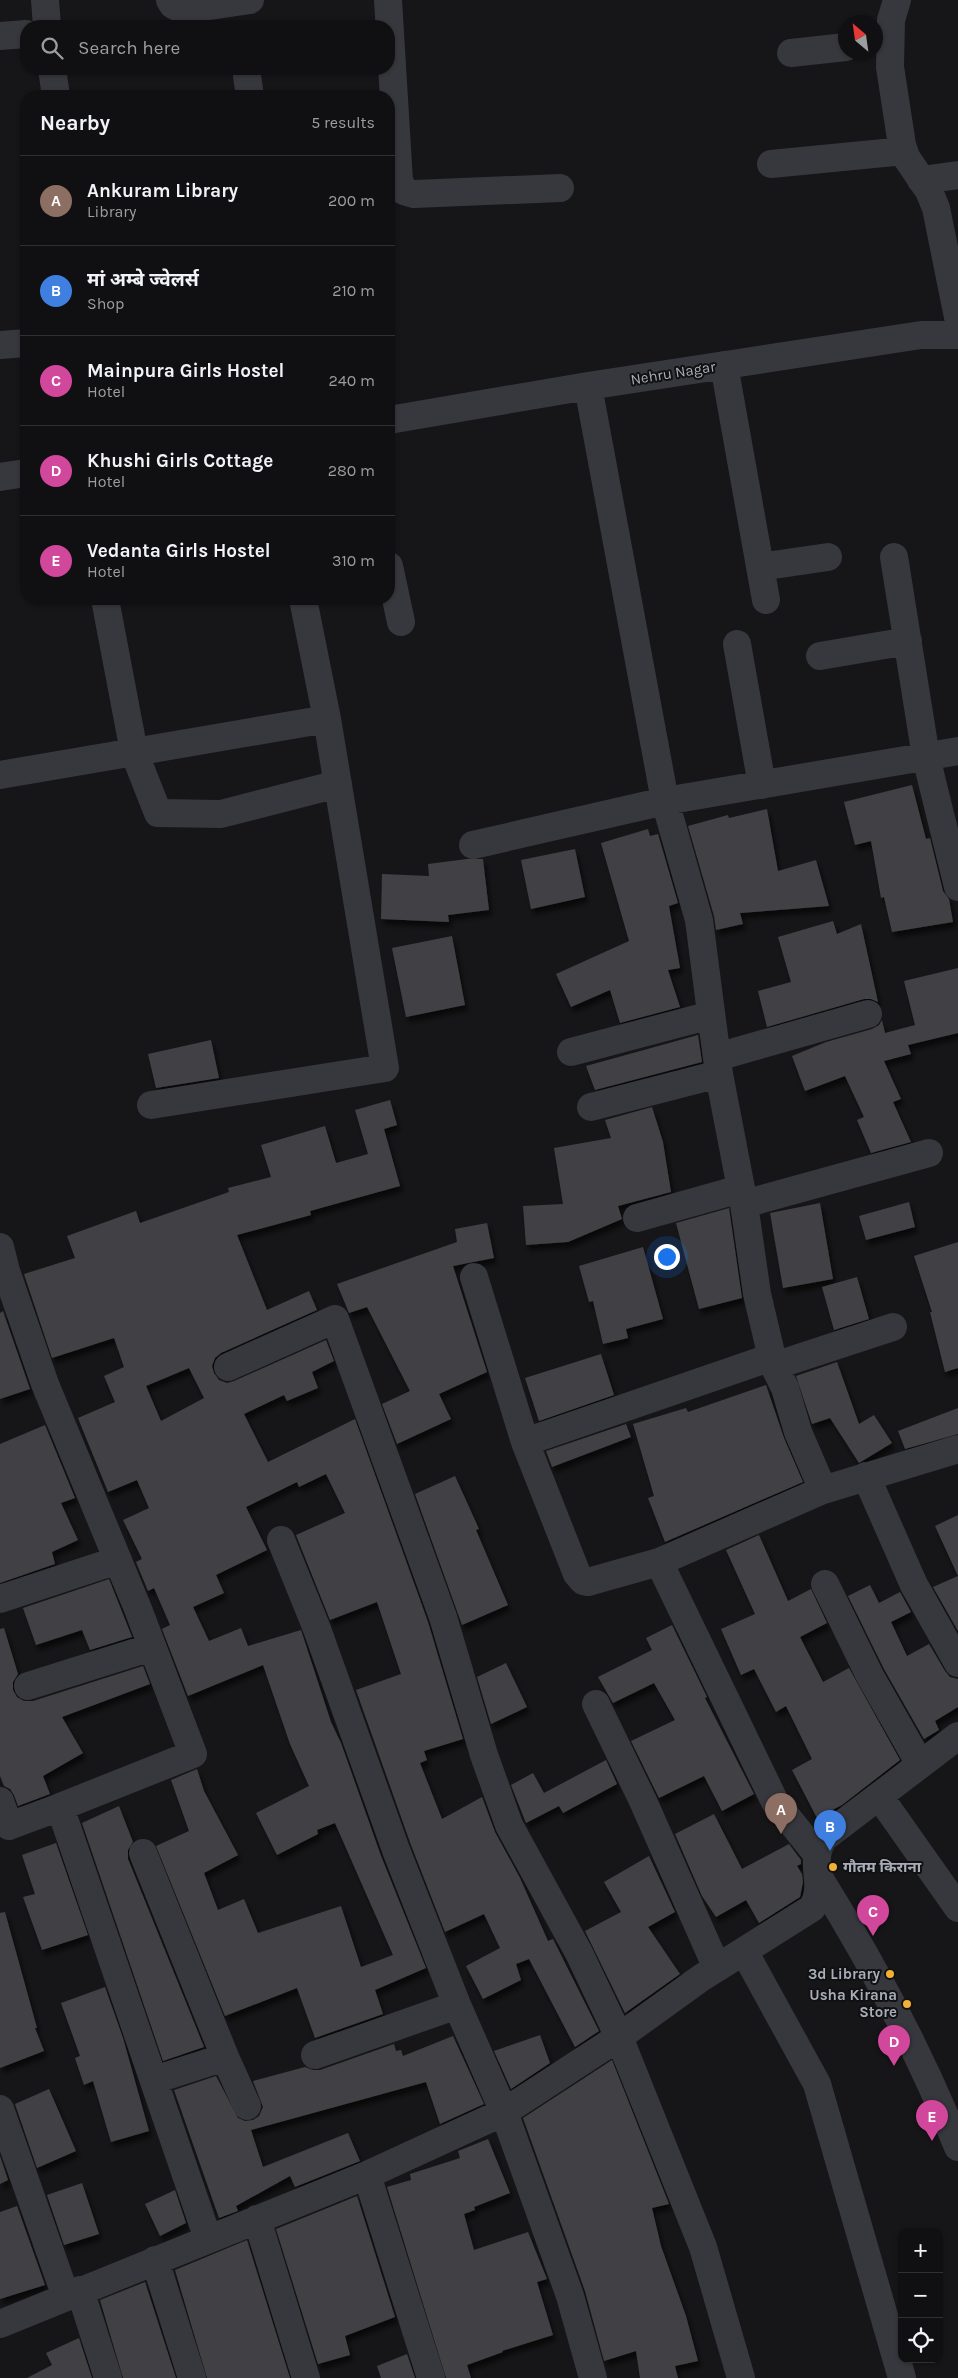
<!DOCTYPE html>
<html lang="en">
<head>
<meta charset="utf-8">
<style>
  :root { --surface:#101012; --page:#1e1e20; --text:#f1f3f6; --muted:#9c9d9f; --line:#303032; --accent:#f2b134 }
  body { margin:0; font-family:Karla,"Noto Sans Devanagari",sans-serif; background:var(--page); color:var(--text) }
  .controls { position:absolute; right:15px; bottom:15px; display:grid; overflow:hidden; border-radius:10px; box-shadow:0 1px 4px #0004 }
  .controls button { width:45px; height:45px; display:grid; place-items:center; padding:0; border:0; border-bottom:1px solid var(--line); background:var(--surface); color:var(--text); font:25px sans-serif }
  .compass { position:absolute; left:838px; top:15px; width:45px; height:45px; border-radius:50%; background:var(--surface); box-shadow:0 1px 4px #0004; rotate:331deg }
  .you { position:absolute; left:666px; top:1256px; width:18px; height:18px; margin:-12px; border:4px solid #fff; border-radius:50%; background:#1a73e8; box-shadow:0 0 0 8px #1a73e833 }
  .badge { display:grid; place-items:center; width:32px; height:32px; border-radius:50%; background:var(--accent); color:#fff; font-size:16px; font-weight:700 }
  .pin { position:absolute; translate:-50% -41px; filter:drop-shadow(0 1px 2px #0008) }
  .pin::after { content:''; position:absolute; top:26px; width:18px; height:15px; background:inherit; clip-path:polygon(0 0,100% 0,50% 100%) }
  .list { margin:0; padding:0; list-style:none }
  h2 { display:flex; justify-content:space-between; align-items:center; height:65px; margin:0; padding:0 20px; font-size:21px }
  h2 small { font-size:16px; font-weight:400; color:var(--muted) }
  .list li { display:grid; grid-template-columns:32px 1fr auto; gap:15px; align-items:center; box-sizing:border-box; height:90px; padding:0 20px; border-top:1px solid var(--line) }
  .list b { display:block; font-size:19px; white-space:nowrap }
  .list p { margin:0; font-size:16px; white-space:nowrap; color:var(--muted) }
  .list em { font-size:16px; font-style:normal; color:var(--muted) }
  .icon { flex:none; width:28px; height:28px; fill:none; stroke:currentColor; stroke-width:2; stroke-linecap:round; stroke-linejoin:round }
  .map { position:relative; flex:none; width:958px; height:2378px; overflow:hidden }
  .search { position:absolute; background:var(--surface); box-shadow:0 1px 4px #0004; left:20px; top:20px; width:375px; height:55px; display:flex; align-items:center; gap:12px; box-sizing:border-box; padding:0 18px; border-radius:20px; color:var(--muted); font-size:19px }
  .panel { position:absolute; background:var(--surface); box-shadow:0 1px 4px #0004; left:20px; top:90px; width:375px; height:515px; border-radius:20px }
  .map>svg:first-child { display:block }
  .building { fill:#404145; fill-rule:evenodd; filter:url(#shadow) }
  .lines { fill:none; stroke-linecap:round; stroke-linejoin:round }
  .minor { stroke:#37383d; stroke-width:28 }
  .poi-dot { fill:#f2b134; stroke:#111113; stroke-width:2 }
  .labels { text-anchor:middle; stroke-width:4; stroke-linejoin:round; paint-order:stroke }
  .street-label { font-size:15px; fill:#a8adb8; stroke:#111113 }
  .poi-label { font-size:15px; font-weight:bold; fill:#a8adb8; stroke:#111113; text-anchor:end }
</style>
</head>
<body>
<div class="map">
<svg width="958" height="2378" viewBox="0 0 958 2378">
  <defs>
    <filter id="shadow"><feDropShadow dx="3" dy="5.5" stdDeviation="2.5" flood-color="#0009"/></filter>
  </defs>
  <rect width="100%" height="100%" fill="#161618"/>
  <path class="building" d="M912 785 926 839 930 838 943 891 949 899 953 922 892 932 884 897 881 898 871 841 855 845 844 802Z
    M767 809 778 871 816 860 829 906 740 913 743 924 716 930 714 916 688 826 728 815 729 818Z
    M648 829 650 836 658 834 678 903 669 906 680 968 668 970 680 1007 620 1023 610 990 571 1007 556 974 629 941 601 843Z
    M575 849 585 897 531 909 521 860Z
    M467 859H483L489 910 448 915 449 922 381 919 382 874 429 876 428 864Z
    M833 921 837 934 861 924 878 1002 871 999H864L767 1027 758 991 791 982 778 937Z
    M452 936 465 1005 406 1017 392 948Z
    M958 968V1033L908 1045 911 1054 884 1061 901 1099 893 1102 911 1142 871 1153 857 1120 864 1117 845 1076 805 1091 792 1056 826 1042 872 1029 879 1025 882 1020 885 1033 915 1025 904 981Z
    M698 1035 702 1062 595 1090 586 1066Z
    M211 1040 219 1078 156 1088 148 1054Z
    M390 1100 397 1125 384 1129 400 1186 310 1211 311 1215 237 1235 267 1310 309 1291 317 1310 221 1353 215 1358 212 1366 214 1373 219 1380 227 1383 234 1381 326 1340 334 1361 312 1372 318 1388 287 1401 284 1395 244 1414 268 1462 355 1419 428 1622 463 1739 424 1751 427 1760 420 1763 442 1819 482 1797 495 1832 520 1878 548 1941 553 1939 599 2031 575 2047 529 1959 516 1964 521 1980 483 1999 466 1966 500 1948 484 1914 445 1932 411 1845 356 1690 401 1674 377 1602 330 1620 296 1535 345 1513 326 1474 299 1487 297 1482 246 1507 267 1550 216 1575 224 1593 193 1607 209 1641 241 1628 248 1646 301 1630 331 1722 341 1743 381 1856 426 1968 375 1990 383 2014 315 2038 297 1988 225 2016 156 1846 189 1831 171 1780 197 1769 204 1791 238 1855 204 1873 218 1910 244 1899 258 1933 341 1906 361 1967 393 1955 335 1823 317 1830 318 1834 277 1855 256 1813 309 1786 290 1744 263 1665 188 1696 162 1629 170 1625 154 1588 148 1591 136 1562 142 1559 123 1520 149 1508 137 1480 108 1492 78 1418 115 1402 104 1376 124 1367 114 1338 52 1358 24 1274 75 1258 67 1236 136 1211 140 1223 229 1192 228 1188 271 1177 261 1145 325 1126 336 1163 368 1154 355 1110ZM189 1368 204 1398 161 1421 146 1386Z
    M652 1107 663 1142 671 1192 618 1206 622 1219 568 1242 526 1245 523 1206 563 1204 554 1148 611 1138 605 1120Z
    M909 1202 915 1227 866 1240 859 1216Z
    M820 1203 833 1279 783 1288 770 1213Z
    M729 1208 742 1298 699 1309 676 1223Z
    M487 1223 494 1258 453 1266 487 1372 439 1394 451 1419 397 1444 382 1404 410 1391 367 1307 349 1313 337 1284 457 1242 455 1229Z
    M958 1242V1368L945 1372 930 1312H932L914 1256Z
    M643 1247 663 1319 626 1329 628 1338 603 1344 593 1301 589 1302 579 1266Z
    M857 1277 869 1319 834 1330 822 1287Z
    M3 1311 30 1389 0 1399V1313Z
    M601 1354 614 1395 539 1421 525 1378Z
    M837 1362 859 1424 874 1415 892 1443 859 1463 830 1418 812 1424 796 1376Z
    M766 1385 784 1438 803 1482 665 1542 648 1498 654 1496 633 1424 686 1408 688 1412Z
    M958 1408V1434L905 1449 898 1431Z
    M626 1424 631 1437 552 1467 546 1451Z
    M45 1425 75 1498 61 1503 78 1540 52 1552 55 1564 0 1583V1444Z
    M455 1476 479 1529 476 1530 508 1605 462 1625 415 1494Z
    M958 1515V1576L935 1526Z
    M759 1535 788 1601 811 1589 827 1623 800 1637 823 1682 849 1668 900 1760 842 1805 817 1818 792 1770 812 1759 786 1706 776 1712 754 1669 741 1675 721 1629 755 1614 726 1550Z
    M958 1576V1631L933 1587Z
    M109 1579 132 1637 90 1650 82 1630 36 1645 23 1608Z
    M870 1585 879 1603 900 1592 911 1612 891 1622 907 1656 929 1644 945 1671 950 1677 958 1679V1707L935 1721 939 1730 924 1739 884 1669 848 1596Z
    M672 1625 707 1697 705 1698 754 1794 722 1811 704 1776 659 1798 631 1741 675 1720 654 1683 613 1703 598 1677 652 1650 646 1638Z
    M4 1628 18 1674 13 1682V1690L17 1697 24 1701H33L143 1666 150 1684 62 1717 83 1753 43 1776 50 1794 18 1806 14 1795 10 1789 4 1786 0 1776V1629Z
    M506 1663 527 1707 491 1724 477 1677Z
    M606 1760 617 1784 563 1813 559 1806 526 1823 511 1785 533 1773 544 1793Z
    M119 1806 133 1842 128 1850V1859L204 2047 163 2061 82 1823Z
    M714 1814 742 1869 789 1844 801 1860V1864L797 1866 802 1874 803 1882 800 1897 759 1923 746 1900 716 1917 702 1896 675 1834Z
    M56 1843 88 1935 42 1950 23 1897 35 1894 22 1855Z
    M649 1856 675 1912 648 1927 680 1974 625 2013 585 1931 621 1912 604 1882Z
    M5 1912 37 2028H35L44 2051 0 2068V1913Z
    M105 1987 123 2038 149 2131 111 2142 93 2081 84 2085 75 2058 80 2056 61 2003Z
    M540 2035 550 2063 511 2089 494 2051Z
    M453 2036 484 2104 440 2124 426 2082 251 2130 263 2167 348 2133 360 2161 295 2187 290 2176 236 2206 238 2211 219 2218 174 2090 216 2076 238 2118 245 2121 253 2120 259 2116 263 2107 253 2081 305 2067 313 2070H320L394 2044 396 2051 401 2050 403 2056Z
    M612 2060 669 2204 652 2208 661 2246 686 2316 698 2361 675 2366 678 2378H640L636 2351 604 2361 585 2291 523 2118Z
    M49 2089 76 2151 37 2168 15 2104Z
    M488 2139 510 2193 474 2207 475 2210 464 2214 474 2250 528 2232 547 2279 537 2282 553 2335 502 2351 503 2352 467 2365 471 2378H446L387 2187 411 2180 410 2174 460 2158 458 2151Z
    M0 2156 8 2180 0 2184Z
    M82 2183 99 2234 64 2245 47 2195Z
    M175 2190 186 2223 160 2236 145 2204Z
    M357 2196 395 2317 345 2336 350 2355 318 2364 276 2229Z
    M17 2206 45 2285 0 2299V2212Z
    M247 2240 290 2378H207L175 2270Z
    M145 2282 176 2378H123L100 2300Z
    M79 2338 92 2378H27L52 2365 46 2353Z
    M407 2354 415 2378H381L377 2366Z"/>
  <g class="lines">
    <path class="minor" d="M45 0 47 26
      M170 0 173 5 183 10 250 0
      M388 0 399 181 404 191 414 194 560 188
      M897 0 891 20 890 67 902 145 906 157 929 191 936 208 958 317
      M0 36 26 34
      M791 53 846 47
      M52 69 56 96
      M246 69 250 96
      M771 164 904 151
      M921 180 958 175
      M0 345 26 343
      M724 365 766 600
      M588 386 665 801 699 920 719 1074 744 1204 757 1294 774 1366 785 1388 798 1432 823 1490
      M389 420 588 386 921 335H958
      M0 477 26 473
      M894 557 926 757 958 887
      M389 566 401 622
      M760 567 828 557
      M105 599 134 752 158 813 221 814 338 784
      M737 644 762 785
      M820 656 908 641
      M0 775 327 719
      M473 845 665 801 958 751
      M571 1052 711 1015
      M717 1057 868 1014
      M151 1105 385 1068 327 719 303 599
      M591 1107 719 1074
      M744 1204 929 1153
      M637 1218 740 1189
      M0 1247 6 1271
      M0 1272 6 1271 45 1384 138 1609 193 1754 60 1807 208 2239
      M474 1277 525 1442 577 1574 583 1581 588 1582 659 1562
      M774 1366 893 1327
      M228 1367 335 1319 443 1617 484 1755 509 1825 579 1953 619 2037 703 2247 741 2378
      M525 1442 772 1357
      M866 1476 914 1585 958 1663
      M281 1540 317 1629 396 1850 457 2005 504 2112 570 2296 593 2378
      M825 1584 870 1676 920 1764
      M0 1599 118 1560
      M28 1686 152 1647
      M596 1704 643 1801 717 1968
      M879 1796 958 1908
      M0 1801 9 1826 60 1807
      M143 1853 225 2057
      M816 1853 775 1802 659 1562 823 1490 958 1449
      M818 1876C871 1961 920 2053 958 2147
      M744 1951 817 2084 902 2378
      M315 2055 457 2005
      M154 2080 225 2057 247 2106
      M0 2109 66 2297
      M367 2175 431 2378
      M257 2219 306 2378
      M155 2260 192 2378
      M80 2290 108 2378
      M0 2324 367 2175 504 2112 619 2037 701 1978 812 1908C828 1884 806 1861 825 1837L958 1736"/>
  </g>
  <g class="poi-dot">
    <circle cx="833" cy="1867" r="5"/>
    <circle cx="890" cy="1974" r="5"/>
    <circle cx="907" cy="2004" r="5"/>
  </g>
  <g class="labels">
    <g class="street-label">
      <text transform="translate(673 373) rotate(-9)" y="5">Nehru Nagar</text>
    </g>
    <g class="poi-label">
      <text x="843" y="1872" text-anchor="start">गौतम किराना</text>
      <text x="880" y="1979">3d Library</text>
      <text x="897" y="2000">Usha Kirana<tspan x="897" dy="17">Store</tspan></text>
    </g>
  </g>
</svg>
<div class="controls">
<button>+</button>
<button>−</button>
<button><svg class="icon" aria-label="locate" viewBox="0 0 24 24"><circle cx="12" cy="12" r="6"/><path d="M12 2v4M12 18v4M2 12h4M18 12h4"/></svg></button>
</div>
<svg class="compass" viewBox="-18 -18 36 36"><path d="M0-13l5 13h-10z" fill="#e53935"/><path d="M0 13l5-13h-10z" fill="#9c9d9f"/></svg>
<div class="you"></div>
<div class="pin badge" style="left:781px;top:1834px;background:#8d6e63">A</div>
<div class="pin badge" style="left:830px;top:1851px;background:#3f7fe0">B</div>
<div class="pin badge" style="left:873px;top:1936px;background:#d1479c">C</div>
<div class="pin badge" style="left:894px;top:2066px;background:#d1479c">D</div>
<div class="pin badge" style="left:932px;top:2141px;background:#d1479c">E</div>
<div class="search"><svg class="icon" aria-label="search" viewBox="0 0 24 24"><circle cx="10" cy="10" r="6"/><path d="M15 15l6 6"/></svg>Search here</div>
<section class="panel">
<h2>Nearby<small>5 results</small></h2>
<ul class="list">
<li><span class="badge" style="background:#8d6e63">A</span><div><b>Ankuram Library</b><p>Library</p></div><em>200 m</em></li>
<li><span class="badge" style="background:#3f7fe0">B</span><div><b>मां अम्बे ज्वेलर्स</b><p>Shop</p></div><em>210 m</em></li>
<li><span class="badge" style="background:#d1479c">C</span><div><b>Mainpura Girls Hostel</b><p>Hotel</p></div><em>240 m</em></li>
<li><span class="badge" style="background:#d1479c">D</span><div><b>Khushi Girls Cottage</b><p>Hotel</p></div><em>280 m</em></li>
<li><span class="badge" style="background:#d1479c">E</span><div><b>Vedanta Girls Hostel</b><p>Hotel</p></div><em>310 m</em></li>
</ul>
</section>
</div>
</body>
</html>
